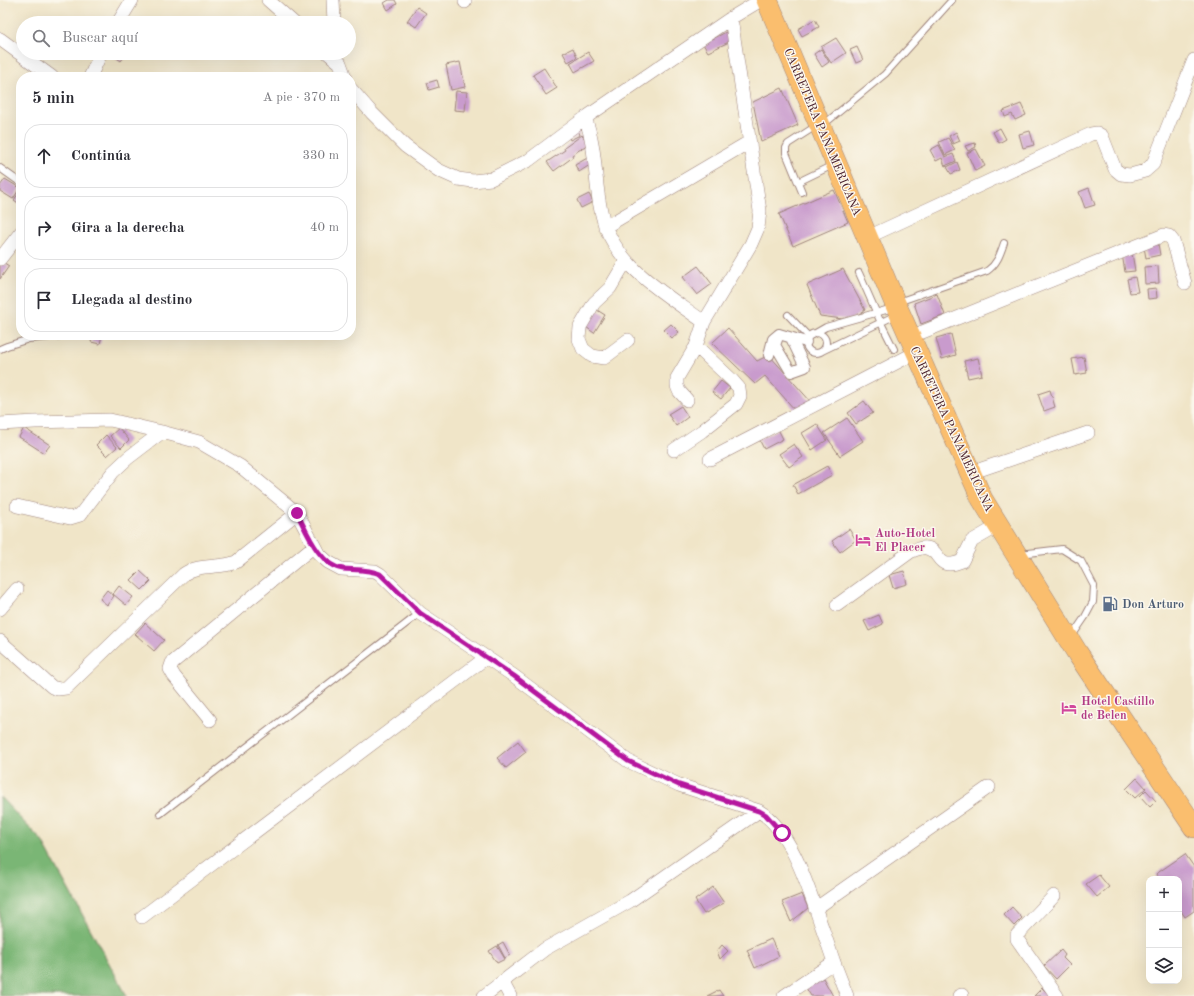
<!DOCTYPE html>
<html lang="es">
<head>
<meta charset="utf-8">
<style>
  :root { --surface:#fff; --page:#f7f7f7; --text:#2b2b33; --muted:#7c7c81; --line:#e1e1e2 }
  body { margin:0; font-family:"Old Standard TT",serif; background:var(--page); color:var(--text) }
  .controls { position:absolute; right:12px; bottom:12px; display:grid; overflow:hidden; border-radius:8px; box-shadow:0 4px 16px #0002 }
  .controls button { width:36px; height:36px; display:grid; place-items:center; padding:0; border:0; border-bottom:1px solid var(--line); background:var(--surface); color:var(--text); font:20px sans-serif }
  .stop { position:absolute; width:12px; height:12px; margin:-9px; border:3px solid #b5179e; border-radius:50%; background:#fff }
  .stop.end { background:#b5179e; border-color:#fff; box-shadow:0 1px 4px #0008 }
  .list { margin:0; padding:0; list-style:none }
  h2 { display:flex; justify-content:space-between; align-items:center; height:52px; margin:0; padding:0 16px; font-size:17px }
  h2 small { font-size:13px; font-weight:400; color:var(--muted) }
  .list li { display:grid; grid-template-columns:26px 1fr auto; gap:12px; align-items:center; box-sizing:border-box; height:64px; margin:0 8px 8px; padding:0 8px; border:1px solid var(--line); border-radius:16px }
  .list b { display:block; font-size:15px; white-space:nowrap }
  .list em { font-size:13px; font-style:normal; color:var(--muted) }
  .icon { flex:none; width:22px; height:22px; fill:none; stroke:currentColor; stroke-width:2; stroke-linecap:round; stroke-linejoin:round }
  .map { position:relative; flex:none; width:1194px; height:996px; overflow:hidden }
  .search { position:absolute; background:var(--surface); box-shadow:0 4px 16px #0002; left:16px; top:16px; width:340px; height:44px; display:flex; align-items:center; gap:10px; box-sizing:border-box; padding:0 14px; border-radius:22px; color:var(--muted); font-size:15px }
  .panel { position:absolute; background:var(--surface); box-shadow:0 4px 16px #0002; left:16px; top:72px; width:340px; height:268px; border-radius:16px }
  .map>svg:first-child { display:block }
  .forest { fill:#7ab674; stroke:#626a50 }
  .building { fill:#c99bcd }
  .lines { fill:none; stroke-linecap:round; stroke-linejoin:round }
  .service-casing { stroke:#9d827a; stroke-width:8 }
  .pedestrian-casing { stroke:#9d827a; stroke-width:12 }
  .minor-casing { stroke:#9d827a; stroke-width:14 }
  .trunk-casing { stroke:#9d827a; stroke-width:22 }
  .service { stroke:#fff; stroke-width:6 }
  .pedestrian { stroke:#fff; stroke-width:10 }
  .minor { stroke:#fff; stroke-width:13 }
  .trunk { stroke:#fabe6e; stroke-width:21 }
  .route { stroke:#b5179e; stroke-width:5 }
  .labels { text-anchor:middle; stroke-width:3; stroke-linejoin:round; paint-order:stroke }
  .street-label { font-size:12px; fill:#4a1f2b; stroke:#fbf7ec }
  .hotel-label { font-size:12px; font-weight:bold; fill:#b23c85; stroke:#fbf7ec; text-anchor:start }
  .service-label { font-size:12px; font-weight:bold; fill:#4e5e75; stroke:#fbf7ec; text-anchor:start }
</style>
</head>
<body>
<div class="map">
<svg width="1194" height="996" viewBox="0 0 1194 996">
  <rect width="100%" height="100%" fill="#fbf7ec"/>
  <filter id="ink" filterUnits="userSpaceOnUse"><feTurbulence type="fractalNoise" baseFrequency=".025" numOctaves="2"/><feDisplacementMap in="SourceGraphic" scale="8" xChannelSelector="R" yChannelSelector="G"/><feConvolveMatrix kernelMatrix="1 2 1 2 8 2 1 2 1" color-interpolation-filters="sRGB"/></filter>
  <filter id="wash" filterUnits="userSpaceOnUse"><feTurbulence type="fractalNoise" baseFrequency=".012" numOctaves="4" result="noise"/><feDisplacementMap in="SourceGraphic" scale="16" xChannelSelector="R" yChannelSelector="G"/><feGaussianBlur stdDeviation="0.9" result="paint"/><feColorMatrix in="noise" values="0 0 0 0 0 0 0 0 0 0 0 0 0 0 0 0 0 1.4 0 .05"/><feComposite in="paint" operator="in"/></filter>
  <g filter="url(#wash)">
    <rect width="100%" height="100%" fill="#f0e5c8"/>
    <path class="forest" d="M0 797 42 841 127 996H0Z"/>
    <g id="blocks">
      <path class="building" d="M389 0H395L397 4 388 10 384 3Z
        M417 7 426 13 416 27 407 21Z
        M815 19 819 27 802 36 798 29Z
        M726 32 731 41 708 52 703 44Z
        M836 38 846 53 831 63 821 47Z
        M857 47 863 60 856 63 850 50Z
        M573 48 577 57 568 62 563 53Z
        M821 49 829 62 822 67 814 54Z
        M588 52 594 61 575 72 570 63Z
        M110 53H127L121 61Z
        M460 62 465 87 451 90 446 65Z
        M544 68 557 88 546 95 533 75Z
        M437 80 439 87 429 90 427 83Z
        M782 88 798 125 761 142 753 102Z
        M456 91 467 92 465 111 454 110Z
        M1021 104 1026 115 1015 120 1012 114 1005 117 1003 111Z
        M1000 128 1006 139 999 143 993 132Z
        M578 130 580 135 570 140 568 135Z
        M1030 131 1034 145 1023 148 1019 134Z
        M956 132 960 141 953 144 949 136Z
        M582 135 588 144 572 155 573 157 554 171 547 162 565 150 564 148Z
        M948 138 955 150 945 155 939 142Z
        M975 143 976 147 968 151 965 146Z
        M939 145 945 157 953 154 956 161 945 166 942 158 936 161 930 150Z
        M976 149 985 166 975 171 967 153Z
        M589 157 593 163 579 172 575 165Z
        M957 162 960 170 951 174 947 167Z
        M5 179 20 188 13 199 0 191V186Z
        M1089 188 1095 205 1085 208 1079 192Z
        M21 190V205L14 200Z
        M834 190 848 222 793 246 779 214Z
        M589 194 593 202 581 208 577 200Z
        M1158 244 1160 255 1146 258 1144 247Z
        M1132 253 1135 271 1125 272 1122 254Z
        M1 261 9 266 0 279V262Z
        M698 266 712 284 697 295 683 277Z
        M1158 266 1159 283 1145 284 1144 267Z
        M843 269 865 310 850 320 820 316 807 285Z
        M1135 277 1138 292 1130 293 1127 279Z
        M1156 288 1157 298 1148 299 1147 289Z
        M937 294 945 315 921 324 914 303Z
        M597 310 605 315 594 333 586 327Z
        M671 324 679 332 672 338 664 330Z
        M728 328 757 361 769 355 812 403 795 410 765 376 755 384 712 343Z
        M951 334 956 355 942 359 936 338Z
        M93 335H102L100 344 91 342Z
        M1084 357 1087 373 1075 375 1072 359Z
        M978 358 982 375 968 378 964 361Z
        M721 381 730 388 721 399 712 392Z
        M1050 390 1055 407 1044 411 1038 394Z
        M864 401 873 413 856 424 848 413Z
        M681 406 688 417 676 426 668 414Z
        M847 418 863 441 840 456 824 433Z
        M817 424 827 440 812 450 802 433Z
        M24 428 50 445 44 453 19 437Z
        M119 428 129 440 121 448 110 436Z
        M778 429 783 439 764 449 759 439Z
        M106 435 117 447 107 456 96 445Z
        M794 444 803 457 789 467 779 454Z
        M827 466 832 475 798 494 793 485Z
        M849 529 856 540 840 552 832 541Z
        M140 571 151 581 142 590 131 580Z
        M904 571 907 584 893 588 889 575Z
        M119 586 133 597 126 605 113 594Z
        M107 590 114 596 107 605 100 599Z
        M879 615 883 624 869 631 864 621Z
        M145 623 164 640 154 651 135 634Z
        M518 741 526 752 506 768 497 758Z
        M1137 778 1146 788 1135 798 1126 789Z
        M1146 790 1156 801 1150 807 1140 796Z
        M1185 854 1194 867V911L1185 917 1179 908V879H1159L1156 874Z
        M1099 875 1109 887 1097 897 1086 884Z
        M713 887 724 903 704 914 695 900Z
        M802 894 808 908 791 922 782 902Z
        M1012 907 1022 918 1014 926 1004 915Z
        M771 939 779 956 755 968 747 950Z
        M503 942 510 955 505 958 498 945Z
        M722 945 728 951 720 959 717 951Z
        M497 946 505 959 497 963 489 951Z
        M1061 950 1065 955 1063 958 1070 965 1056 979 1044 966Z
        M823 978 833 996H811L806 988Z
        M1042 988 1050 996H1034Z
        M719 990 723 996H707Z"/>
    </g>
  </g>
  <g filter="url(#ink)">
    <use href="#blocks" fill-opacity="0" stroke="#9d827a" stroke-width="1"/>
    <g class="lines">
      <g class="service-casing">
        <path id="service" d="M823 125 885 74 952 0
          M0 168 21 183
          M798 182 833 165
          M802 192 786 153V148L788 144 816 126
          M859 273 881 323 894 349
          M898 302 987 271C997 264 1000 255 1004 243
          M788 315 809 337
          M806 343a10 10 0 1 1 20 0a10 10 0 1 1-20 0Z
          M812 335 826 327 893 308
          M0 349 7 346 29 339 70 335
          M822 351 896 315
          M1020 554 1062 549 1081 561 1094 586 1093 602 1085 617 1072 636
          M160 814 420 613"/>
      </g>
      <g class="pedestrian-casing">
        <path id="pedestrian" d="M779 334 775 345 791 372 805 367 791 338
          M769 355 773 339 779 334 806 342"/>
      </g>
      <g class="minor-casing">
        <path id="minor" d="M268 0 294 23
          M333 0 334 23
          M465 0V2
          M118 23 132 0
          M0 39 52 77
          M328 53 340 63 345 77
          M90 77 101 53
          M351 89 372 113 405 146 438 170 458 179 473 181 491 179 529 160 585 118 731 18 761 0
          M585 118C597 148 594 180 601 211 611 264 664 293 704 322
          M605 227 749 142
          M868 237 1091 134 1097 133 1102 136 1115 169 1121 174 1130 175 1145 171 1153 164 1194 60
          M0 259 21 232
          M626 261 610 288 594 303 580 327 579 339 583 349 592 356 604 358 628 340
          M910 337 1164 235 1169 236 1173 241 1185 283
          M687 400 679 391 677 386V378L696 346 704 322 751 244 758 228 760 211 731 18
          M0 424 35 422 110 420 162 432 199 442 240 466 297 513 318 553 328 562 341 569 375 571 380 574 420 613 514 676 628 761 679 785 759 811C793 831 810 894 823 930 830 952 838 974 847 996
          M674 450 702 431 736 404 740 396 739 388 732 380 696 346
          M710 459 917 352
          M970 473 1088 433
          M17 506 70 518 80 515 113 472 128 458 162 432
          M837 605 910 552C915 550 921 547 926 548 942 550 935 572 962 561L972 541 998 526
          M0 609 17 589
          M0 641 52 687 58 689 66 688 184 574C199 563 220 569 236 562L297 513
          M210 720 174 676 170 669 172 663 314 546
          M1054 896 1021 931 1017 935V939L1057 996
          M815 909 989 787
          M142 917 487 657
          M503 983 510 996
          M484 996 545 949 630 901 759 811
          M784 996 834 962
          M959 996 962 995"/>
      </g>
      <g class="trunk-casing">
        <path id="trunk" d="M767 0 895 303 982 499 1078 654 1194 827"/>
      </g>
      <use href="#service" class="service"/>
      <use href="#pedestrian" class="pedestrian"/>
      <use href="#minor" class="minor"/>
      <use href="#trunk" class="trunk"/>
    </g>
  </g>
  <g class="lines" filter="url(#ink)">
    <path class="route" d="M297 513C306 530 320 567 343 569 355 570 369 569 380 574L420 613 514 676 628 761 679 785 759 811 766 815 782 833"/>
  </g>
  <defs>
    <g id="hotel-bare" transform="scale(1.2)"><path d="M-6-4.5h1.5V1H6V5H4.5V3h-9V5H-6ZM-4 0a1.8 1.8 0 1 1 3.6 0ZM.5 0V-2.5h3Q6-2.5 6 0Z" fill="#d1479c" stroke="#fbf7ec" stroke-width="2.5" paint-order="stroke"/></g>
    <g id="fuel-bare" transform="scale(1.2)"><path d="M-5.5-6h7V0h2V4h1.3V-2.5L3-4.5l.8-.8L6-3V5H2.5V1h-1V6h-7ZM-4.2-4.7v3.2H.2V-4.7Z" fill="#5c6f8a" stroke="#fbf7ec" stroke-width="2.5" paint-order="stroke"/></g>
  </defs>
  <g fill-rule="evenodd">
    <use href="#hotel-bare" x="863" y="540"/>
    <use href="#fuel-bare" x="1110" y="604"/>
    <use href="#hotel-bare" x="1069" y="708"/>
  </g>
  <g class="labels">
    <g class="street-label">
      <text transform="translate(823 132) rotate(67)" y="4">CARRETERA PANAMERICANA</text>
      <text transform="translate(952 429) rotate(65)" y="4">CARRETERA PANAMERICANA</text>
    </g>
    <g class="hotel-label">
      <text x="875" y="537">Auto-Hotel<tspan x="875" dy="14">El Placer</tspan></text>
      <text x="1081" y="705">Hotel Castillo<tspan x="1081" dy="14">de Belen</tspan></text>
    </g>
    <g class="service-label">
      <text x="1122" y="608">Don Arturo</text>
    </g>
  </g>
</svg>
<div class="controls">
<button>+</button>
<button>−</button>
<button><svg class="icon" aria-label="layers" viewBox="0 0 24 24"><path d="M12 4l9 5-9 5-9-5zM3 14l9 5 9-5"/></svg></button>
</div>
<div class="stop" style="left:782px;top:833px"></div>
<div class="stop end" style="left:297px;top:513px"></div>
<div class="search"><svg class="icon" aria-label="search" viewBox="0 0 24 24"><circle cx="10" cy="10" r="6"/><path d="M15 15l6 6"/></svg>Buscar aquí</div>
<section class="panel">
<h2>5 min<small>A pie · 370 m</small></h2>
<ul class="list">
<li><svg class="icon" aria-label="ahead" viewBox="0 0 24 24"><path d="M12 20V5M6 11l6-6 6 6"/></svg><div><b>Continúa</b></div><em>330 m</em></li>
<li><svg class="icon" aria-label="right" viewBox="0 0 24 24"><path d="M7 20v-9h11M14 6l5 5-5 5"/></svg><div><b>Gira a la derecha</b></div><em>40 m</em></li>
<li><svg class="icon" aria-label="arrive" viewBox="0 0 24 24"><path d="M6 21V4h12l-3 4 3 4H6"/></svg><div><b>Llegada al destino</b></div></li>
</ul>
</section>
</div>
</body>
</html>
